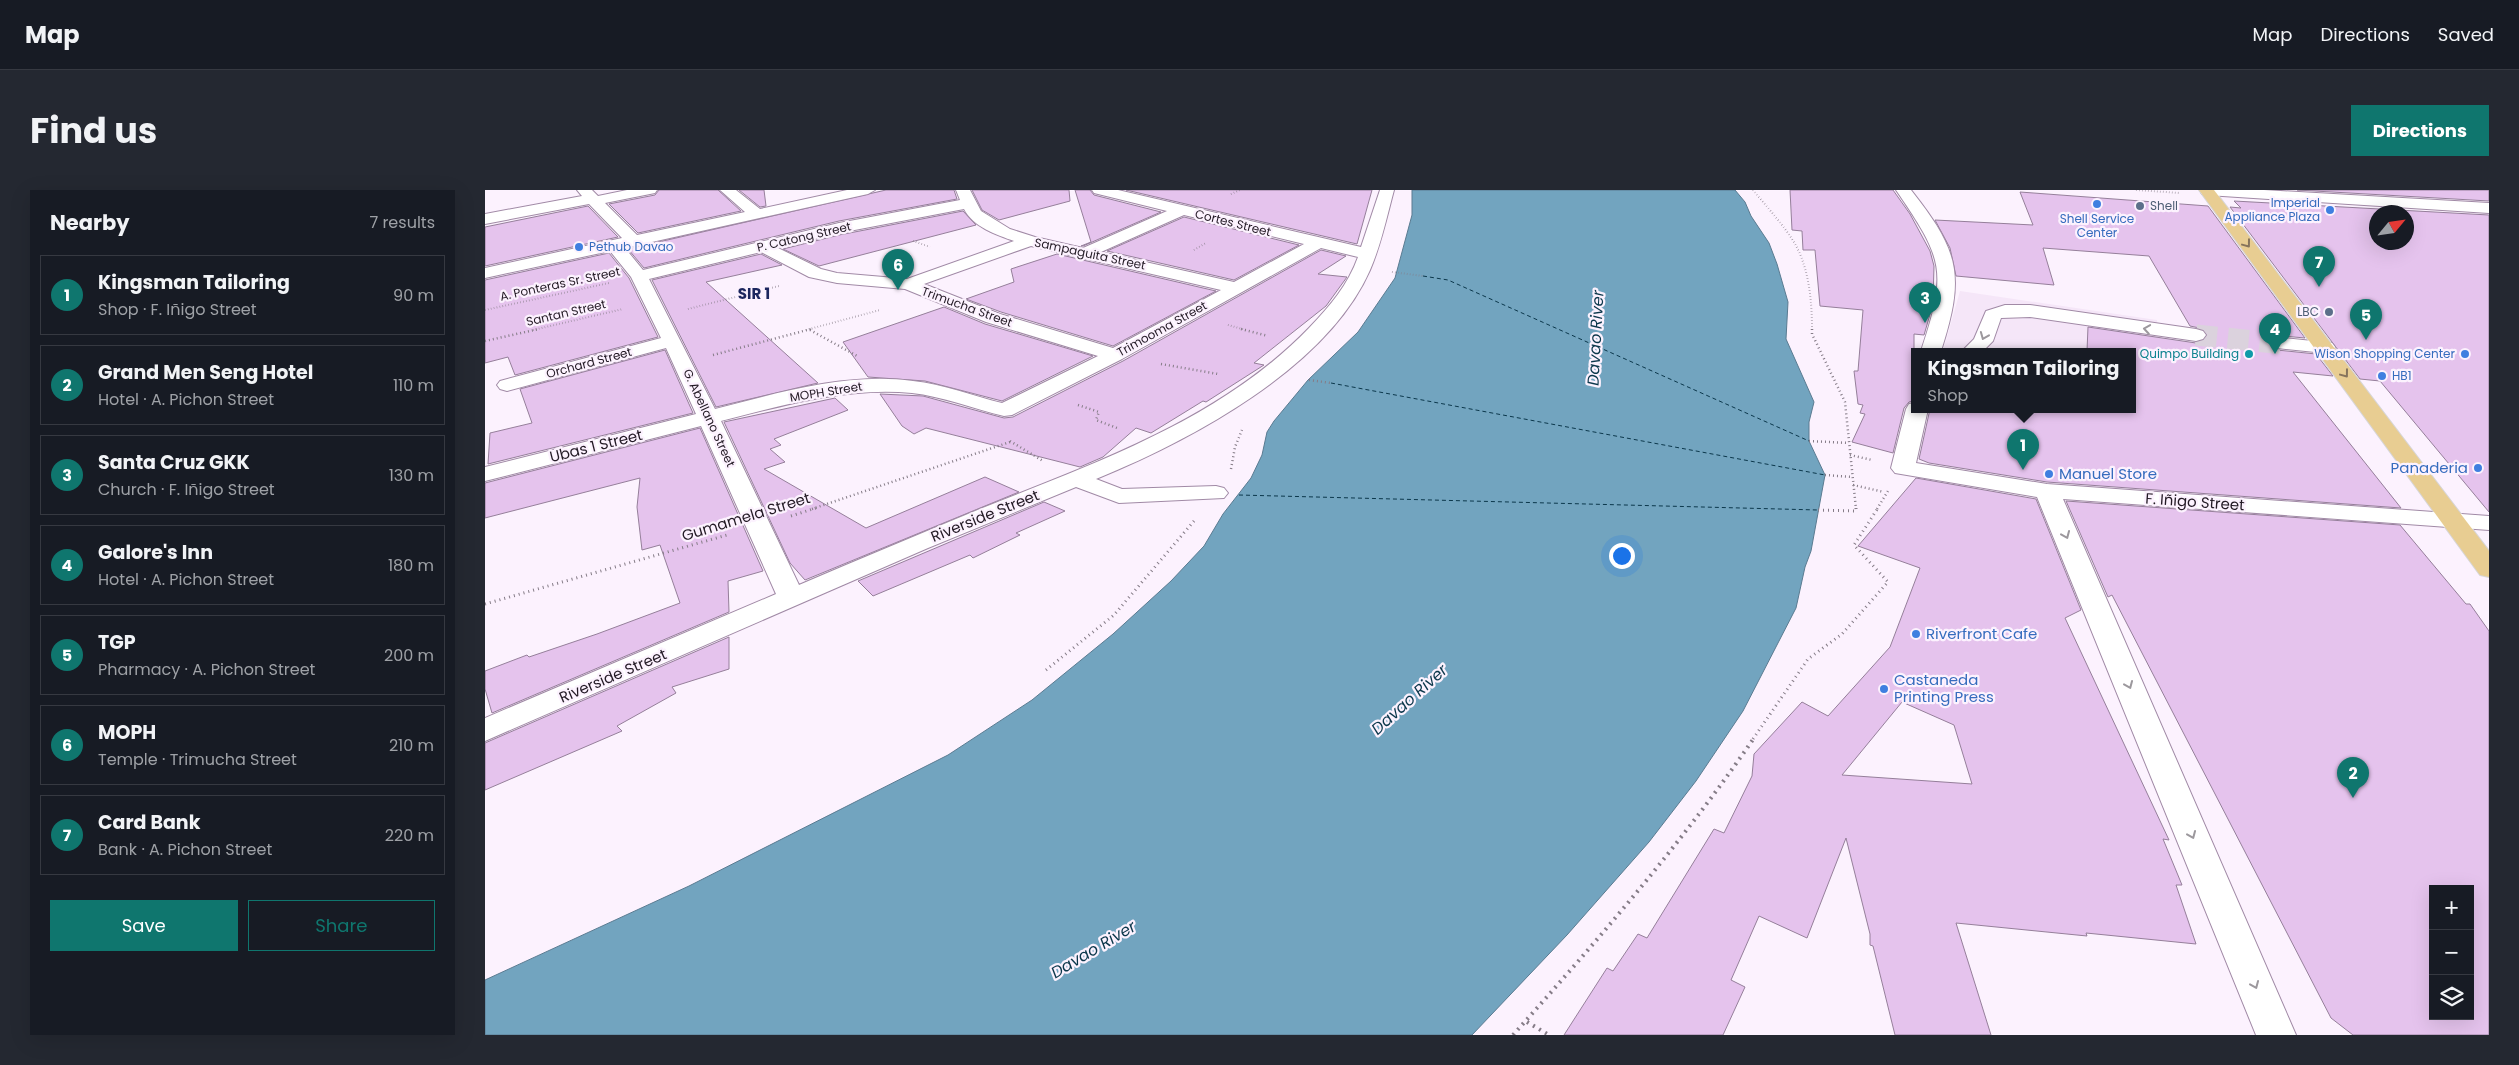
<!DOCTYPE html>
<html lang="en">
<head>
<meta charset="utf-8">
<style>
  :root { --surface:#171b24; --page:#242831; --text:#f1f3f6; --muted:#9ea1a6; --line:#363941; --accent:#0f766e }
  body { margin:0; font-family:Poppins,sans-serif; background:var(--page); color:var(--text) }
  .controls { position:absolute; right:15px; bottom:15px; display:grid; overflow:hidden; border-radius:0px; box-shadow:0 5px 20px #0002 }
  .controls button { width:45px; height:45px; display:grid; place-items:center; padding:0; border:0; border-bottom:1px solid var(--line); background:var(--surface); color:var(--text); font:25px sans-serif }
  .compass { position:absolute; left:1884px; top:15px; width:45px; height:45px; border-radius:50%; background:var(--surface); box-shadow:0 5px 20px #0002; rotate:61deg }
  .you { position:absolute; left:1136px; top:365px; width:18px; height:18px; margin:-12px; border:4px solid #fff; border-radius:50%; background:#1a73e8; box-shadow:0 0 0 8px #1a73e833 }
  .badge { display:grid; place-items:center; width:32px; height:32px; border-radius:50%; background:var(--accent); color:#fff; font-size:16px; font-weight:700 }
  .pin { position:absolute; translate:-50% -41px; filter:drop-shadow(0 1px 2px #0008) }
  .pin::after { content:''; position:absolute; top:26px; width:18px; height:15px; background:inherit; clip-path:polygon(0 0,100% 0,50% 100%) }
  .popup { position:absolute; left:1426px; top:158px; width:225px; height:65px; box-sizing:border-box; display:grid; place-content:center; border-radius:0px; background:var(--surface); filter:drop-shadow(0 1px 4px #0005); font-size:16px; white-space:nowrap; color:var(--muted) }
  .popup b { font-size:19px; color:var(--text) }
  .popup::after { content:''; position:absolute; left:50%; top:100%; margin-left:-10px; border:10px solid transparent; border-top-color:var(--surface) }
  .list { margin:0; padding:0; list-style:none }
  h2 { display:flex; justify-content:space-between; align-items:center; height:65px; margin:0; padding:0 20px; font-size:21px }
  h2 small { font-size:16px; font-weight:400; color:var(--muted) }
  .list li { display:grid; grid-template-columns:32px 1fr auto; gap:15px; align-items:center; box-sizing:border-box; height:80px; margin:0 10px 10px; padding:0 10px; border:1px solid var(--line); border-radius:0px }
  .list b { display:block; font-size:19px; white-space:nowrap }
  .list p { margin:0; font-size:16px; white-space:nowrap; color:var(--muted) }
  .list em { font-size:16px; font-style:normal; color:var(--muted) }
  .actions { display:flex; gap:10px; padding:15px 20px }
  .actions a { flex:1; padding:11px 0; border:1px solid var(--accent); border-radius:0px; text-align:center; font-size:18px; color:var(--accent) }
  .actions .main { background:var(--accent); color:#fff }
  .icon { flex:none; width:28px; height:28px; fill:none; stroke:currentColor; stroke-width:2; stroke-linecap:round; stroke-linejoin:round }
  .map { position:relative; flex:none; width:2004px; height:845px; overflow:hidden; border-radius:0px }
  header { display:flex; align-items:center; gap:30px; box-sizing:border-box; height:70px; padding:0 25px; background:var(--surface); border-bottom:1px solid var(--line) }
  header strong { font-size:24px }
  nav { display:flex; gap:28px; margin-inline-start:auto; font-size:18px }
  .intro { display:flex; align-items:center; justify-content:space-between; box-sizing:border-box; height:120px; padding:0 30px }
  h1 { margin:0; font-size:35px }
  .button { padding:12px 22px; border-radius:0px; background:var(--accent); color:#fff; font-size:18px; font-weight:700 }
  main { display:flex; gap:30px; padding:0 30px }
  aside { flex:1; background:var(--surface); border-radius:0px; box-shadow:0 5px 20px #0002 }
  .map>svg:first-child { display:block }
  .medical { fill:#f5e6f8 }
  .water { fill:#72a4bf; stroke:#5a7b91 }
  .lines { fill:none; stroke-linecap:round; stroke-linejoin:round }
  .ferry { stroke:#0b374b; stroke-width:1; stroke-dasharray:4 3; stroke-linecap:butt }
  .building { fill:#e5c3ed; stroke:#957f9a; fill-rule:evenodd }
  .minor-tunnel { stroke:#dbd2dd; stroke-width:21; stroke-dasharray:21 11; stroke-linecap:butt }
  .minor-casing { stroke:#a18aa6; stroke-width:2 }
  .major-casing { stroke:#d7d6d8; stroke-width:2 }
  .path-far3 { stroke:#857c87; stroke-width:2; stroke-dasharray:0.5 2.5; stroke-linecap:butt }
  .path-far2 { stroke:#857c87; stroke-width:2.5; stroke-dasharray:1 3; stroke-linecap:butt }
  .path-far1 { stroke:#857c87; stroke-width:3; stroke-dasharray:1 4; stroke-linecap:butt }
  .path { stroke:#857c87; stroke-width:4; stroke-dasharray:2 5; stroke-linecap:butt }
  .minor { fill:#fff; fill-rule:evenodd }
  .major { fill:#e8cd92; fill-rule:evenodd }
  .oneway { stroke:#86745c }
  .oneway2 { stroke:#9c989d }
  .shop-dot { fill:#3f7fe0; stroke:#fcf2fe; stroke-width:2 }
  .service-dot { fill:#5c6f8a; stroke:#fcf2fe; stroke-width:2 }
  .culture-dot { fill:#0f9aa8; stroke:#fcf2fe; stroke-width:2 }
  .labels { text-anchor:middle; stroke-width:4.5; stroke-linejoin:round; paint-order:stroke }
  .far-shop-label { font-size:12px; fill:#366cbe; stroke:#fcf2fe; text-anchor:end }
  .far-service-label { font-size:12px; fill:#4e5e75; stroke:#fcf2fe; text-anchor:start }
  .far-street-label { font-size:12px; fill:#231a25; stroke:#fcf2fe }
  .far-culture-label { font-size:12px; fill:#0d838f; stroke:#fcf2fe; text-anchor:end }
  .far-quarter-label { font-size:15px; font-weight:bold; fill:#1c265e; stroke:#fcf2fe }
  .street-label { font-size:15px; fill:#231a25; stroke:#fcf2fe }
  .shop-label { font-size:15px; fill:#366cbe; stroke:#fcf2fe; text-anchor:start }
  .water-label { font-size:16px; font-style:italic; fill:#0b374b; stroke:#fcf2fe }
</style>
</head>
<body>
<header>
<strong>Map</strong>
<nav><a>Map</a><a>Directions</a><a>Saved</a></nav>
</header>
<div class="intro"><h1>Find us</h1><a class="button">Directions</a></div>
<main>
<aside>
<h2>Nearby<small>7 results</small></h2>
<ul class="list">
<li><span class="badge">1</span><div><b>Kingsman Tailoring</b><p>Shop · F. Iñigo Street</p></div><em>90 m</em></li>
<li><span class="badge">2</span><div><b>Grand Men Seng Hotel</b><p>Hotel · A. Pichon Street</p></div><em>110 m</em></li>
<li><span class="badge">3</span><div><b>Santa Cruz GKK</b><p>Church · F. Iñigo Street</p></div><em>130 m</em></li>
<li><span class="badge">4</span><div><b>Galore's Inn</b><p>Hotel · A. Pichon Street</p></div><em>180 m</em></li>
<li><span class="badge">5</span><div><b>TGP</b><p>Pharmacy · A. Pichon Street</p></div><em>200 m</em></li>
<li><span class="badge">6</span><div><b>MOPH</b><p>Temple · Trimucha Street</p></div><em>210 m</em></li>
<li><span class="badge">7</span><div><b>Card Bank</b><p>Bank · A. Pichon Street</p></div><em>220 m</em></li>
</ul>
<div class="actions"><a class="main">Save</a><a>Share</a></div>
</aside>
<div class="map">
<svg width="2004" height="845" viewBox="0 0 2004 845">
  <rect width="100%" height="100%" fill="#fcf2fe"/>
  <path class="medical" d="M1475 101 1672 130 1675 174 1647 202V161H1458Z"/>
  <path class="water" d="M927 0H1250L1260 12 1266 26 1284 53 1292 74 1303 112 1301 149 1329 212 1324 232V251L1340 285 1326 361 1320 377 1311 418 1258 521 1211 591 1164 652 1082 745 987 845H0V790L204 696 463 565 547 510 628 444 686 391 719 356 738 324 766 288 777 265 782 242 789 231 823 190 873 142 910 88 927 25Z"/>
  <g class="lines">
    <path class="ferry" d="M938 86 963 90 1324 251
      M846 193 1340 285
      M754 305 1333 320"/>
  </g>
  <path class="building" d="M174 0H233L256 21 153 43 124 14 170 5Z
    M254 0H279L281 16 275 17Z
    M401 0H469L472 9 354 31 159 78 143 59Z
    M487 0H584L585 11 514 30 497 20Z
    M590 0H605L609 5 676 22 598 56H596L606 52Z
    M641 0H887L872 54Z
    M1305 0H1408L1425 24 1445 61 1449 76 1448 111 1444 110 1446 121 1439 145 1429 144V211L1424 212 1419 218 1408 263 1367 252 1380 224 1375 223 1378 215 1373 214 1369 181H1373L1378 120 1335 116 1330 60H1318L1317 41 1307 40Z
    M1812 0H2004V11Z
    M1535 2 1723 16 1820 148 1798 146 1790 149 1788 155 1792 160 1831 164 1848 186 1808 182 1916 318 1562 292 1444 273 1434 269 1445 219H1647V161H1602L1603 137 1711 153 1719 151 1722 146 1719 139 1705 136 1664 66 1558 58 1569 95 1471 86 1465 58 1450 30 1548 35Z
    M1749 11 2004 25V322L1895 191 1875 189 1745 17 1756 18ZM1892 22H1922V52H1892Z
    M103 16 133 47 0 76V37Z
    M478 21 491 35 334 76 298 59 354 45Z
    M699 27 814 55 749 90 622 61Z
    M836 60 861 66 833 84 862 87 841 116 769 173 779 175 721 212 718 211 666 243 651 238 618 267 595 277 441 238 429 244 417 236 395 204 438 206 519 228 528 227 638 171Z
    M124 63 144 88 173 147 30 185 23 167 0 173V90Z
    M276 64 297 75 221 92 333 193 231 217 167 90Z
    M572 64 731 101 628 156 516 122 481 109 529 92 526 79Z
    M459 117 500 134 608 166 517 211 440 191 383 187 358 152Z
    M180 160 208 223 3 274 5 243 47 233 35 199Z
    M350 208 363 220 289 249 296 255 285 259 300 272 279 279 381 338 500 287 534 302 320 390 305 373 239 232Z
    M215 238 278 381 243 391 244 422 7 523 0 499V481L42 465 44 467 112 444 195 413 175 355 157 360 152 317 155 288 0 328V293Z
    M1431 288 1551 309 1596 420 1580 428 1684 650 1678 649 1697 695H1691L1711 754 1601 743 1602 746 1471 733 1506 845H1410L1388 756 1385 755V744L1361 648 1322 748 1274 726 1246 790 1260 797 1238 845H1079L1122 778 1128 781 1153 744 1162 748 1229 639 1239 643 1267 586 1269 564 1317 512 1343 526 1405 457 1435 378 1373 356ZM1417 512 1469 535 1487 594 1357 585Z
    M1581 311 1915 335 1981 414H1985L2004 441V845H1868L1846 828 1627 405 1623 407ZM1948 699H1985V826H1948Z
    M559 312 580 321 531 343 535 345 488 368 485 365 388 406 373 391Z
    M244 447V479L187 497 191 503 132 536 137 541 0 600V553Z"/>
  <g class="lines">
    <path class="minor-tunnel" d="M1711 145 1799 154"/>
    <g class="minor-casing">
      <path id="minor" d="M92 0H107L113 6 142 0H172L170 3 120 13 152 45 260 22 235 0H251L275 19 362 0H390L383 4 140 58 158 80 354 33 475 10 471 0H485L496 21 525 39 550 47 598 58 682 21 609 3 607 0H633L876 57 895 0H909C902 26 896 55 885 80 842 178 706 250 611 289L637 299 731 296 739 298 743 303 739 308 634 313 591 297 443 358 0 551V528L291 404 216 236 0 291V277L211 224 181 158 22 201 15 199 12 195 15 191 176 148 146 87 125 61 0 88V78L137 48 104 14 0 34V24L97 6ZM479 19C488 37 512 45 529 51L422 89 352 83 336 79 293 58 354 43ZM699 25 819 54 749 92 616 62ZM546 56 736 100 628 158 515 124 439 94ZM836 58 873 67C863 95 845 116 824 138 735 230 612 272 495 319 435 344 374 369 314 395L236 231C298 215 361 197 427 203 456 206 490 219 519 226L527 225 637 169ZM276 62 324 87 352 93 420 99 501 132 613 166 517 213C488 206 458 194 428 191 361 182 294 203 230 219L164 89Z
        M1411 0H1426C1475 62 1480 86 1456 161H1436C1463 80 1458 69 1411 0Z
        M1715 0H1779L2004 13V23L1722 5 1717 4Z
        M1520 115H1545L1711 139 1718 141 1721 145 1718 149 1711 151 1545 127 1516 128 1508 151 1498 161H1477L1489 149 1501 121Z
        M1799 148 1847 153 1850 157 1847 161 1840 163 1792 158 1789 154 1792 150Z
        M1429 213V219H1443L1431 273 1562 294 2004 326V340L1578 309 1811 845H1771L1552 307 1410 283 1406 278 1421 219 1424 214Z"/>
    </g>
    <g class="major-casing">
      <path id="major" d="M1714 0H1729L2004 361V387L1995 385Z"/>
    </g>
    <path class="path-far3" d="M1268 0C1281 16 1296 32 1307 49 1324 75 1327 110 1327 140
      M1651 0 1695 3
      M746 4 755 0
      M428 51 445 57
      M709 60 721 53
      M907 82 938 86
      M203 119 294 96
      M0 120 124 93
      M743 135 761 140
      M48 140 138 119
      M321 140 395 120"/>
    <path class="path-far2" d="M756 139 783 146
      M1327 139V144L1360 212 1371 319
      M325 140 374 167
      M0 151 54 139
      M228 165 326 139
      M676 174 733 184
      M824 190 846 193
      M593 215 614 222 611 230 632 238
      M525 251 558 271
      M1324 251 1364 253
      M1365 265 1387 270
      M746 279 750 257 757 240
      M1340 285 1367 287
      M1368 295 1399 302
      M327 319 525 252
      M1392 319 1403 301"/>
    <path class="path-far1" d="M1333 320 1371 321V318
      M306 326 331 318
      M0 414 242 345
      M561 480 629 425 709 331
      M1268 549 1323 469 1357 444 1403 392 1369 355 1393 318"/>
    <path class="path" d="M1042 832 1064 845
      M1028 845C1113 750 1197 653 1269 548"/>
    <use href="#minor" class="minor"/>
    <use href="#major" class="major"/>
  </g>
  <defs><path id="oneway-chevron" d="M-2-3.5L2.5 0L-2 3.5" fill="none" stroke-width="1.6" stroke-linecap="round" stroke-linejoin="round" transform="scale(1.25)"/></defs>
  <g class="oneway">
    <use href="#oneway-chevron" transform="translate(1762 54) rotate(53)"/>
    <use href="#oneway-chevron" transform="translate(1860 184) rotate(53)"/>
  </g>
  <g class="oneway2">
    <use href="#oneway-chevron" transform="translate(1662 139) rotate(-171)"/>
    <use href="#oneway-chevron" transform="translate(1499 146) rotate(112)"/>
    <use href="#oneway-chevron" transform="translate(1581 345) rotate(67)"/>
    <use href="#oneway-chevron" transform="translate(1644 495) rotate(67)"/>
    <use href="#oneway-chevron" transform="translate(1707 645) rotate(67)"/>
    <use href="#oneway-chevron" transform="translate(1770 795) rotate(67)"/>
  </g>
  <g class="shop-dot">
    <circle cx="1612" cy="14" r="5"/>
    <circle cx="1845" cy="20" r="5"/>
    <circle cx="94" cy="57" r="5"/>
    <circle cx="1980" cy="164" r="5"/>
    <circle cx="1897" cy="186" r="5"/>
    <circle cx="1993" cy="278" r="5"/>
    <circle cx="1564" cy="284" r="5"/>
    <circle cx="1431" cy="444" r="5"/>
    <circle cx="1399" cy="499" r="5"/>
  </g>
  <g class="service-dot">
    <circle cx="1655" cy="16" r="5"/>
    <circle cx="1844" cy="122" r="5"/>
  </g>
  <circle class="culture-dot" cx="1764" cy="164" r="5"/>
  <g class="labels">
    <g class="far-shop-label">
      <text x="1835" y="17">Imperial<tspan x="1835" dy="14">Appliance Plaza</tspan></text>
      <text x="1612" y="33" text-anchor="middle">Shell Service<tspan x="1612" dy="14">Center</tspan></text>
      <text x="104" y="61" text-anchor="start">Pethub Davao</text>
      <text x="1970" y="168">Wison Shopping Center</text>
      <text x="1907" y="190" text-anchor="start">HB1</text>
    </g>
    <g class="far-service-label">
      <text x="1665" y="20">Shell</text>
      <text x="1834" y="126" text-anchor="end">LBC</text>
    </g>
    <g class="far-street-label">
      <text transform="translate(748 33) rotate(14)" y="4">Cortes Street</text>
      <text transform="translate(319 47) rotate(-13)" y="4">P. Catong Street</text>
      <text transform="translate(605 64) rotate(12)" y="4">Sampaguita Street</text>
      <text transform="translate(75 94) rotate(-12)" y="4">A. Ponteras Sr. Street</text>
      <text transform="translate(482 117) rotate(20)" y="4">Trimucha Street</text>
      <text transform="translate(81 123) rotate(-13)" y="4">Santan Street</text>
      <text transform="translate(677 139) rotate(-29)" y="4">Trimooma Street</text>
      <text transform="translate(104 173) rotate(-15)" y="4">Orchard Street</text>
      <text transform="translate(341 202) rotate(-9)" y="4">MOPH Street</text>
      <text transform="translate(224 228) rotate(65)" y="4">G. Abellano Street</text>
    </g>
    <g class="far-culture-label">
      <text x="1754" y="168">Quimpo Building</text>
    </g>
    <g class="far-quarter-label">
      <text x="269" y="109">SIR 1</text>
    </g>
    <g class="street-label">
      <text transform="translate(111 256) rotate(-14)" y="5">Ubas 1 Street</text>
      <text transform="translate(1710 312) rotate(4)" y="5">F. Iñigo Street</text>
      <text transform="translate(500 326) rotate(-22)" y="5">Riverside Street</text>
      <text transform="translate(261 327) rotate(-17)" y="5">Gumamela Street</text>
      <text transform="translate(128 486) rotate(-23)" y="5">Riverside Street</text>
    </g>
    <g class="shop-label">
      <text x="1983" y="283" text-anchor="end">Panaderia</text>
      <text x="1574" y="289">Manuel Store</text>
      <text x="1441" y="449">Riverfront Cafe</text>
      <text x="1409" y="495">Castaneda<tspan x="1409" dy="17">Printing Press</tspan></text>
    </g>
    <g class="water-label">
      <text transform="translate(1110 148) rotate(-87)" y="6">Davao River</text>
      <text transform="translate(924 509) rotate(-42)" y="6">Davao River</text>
      <text transform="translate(608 759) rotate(-31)" y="6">Davao River</text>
    </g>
  </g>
</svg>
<div class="controls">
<button>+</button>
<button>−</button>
<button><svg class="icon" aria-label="layers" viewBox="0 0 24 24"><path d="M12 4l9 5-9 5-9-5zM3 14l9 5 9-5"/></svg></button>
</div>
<svg class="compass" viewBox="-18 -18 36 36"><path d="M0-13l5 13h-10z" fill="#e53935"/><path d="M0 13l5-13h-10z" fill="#9ea1a6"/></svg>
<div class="you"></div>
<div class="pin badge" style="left:1538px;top:280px">1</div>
<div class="popup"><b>Kingsman Tailoring</b>Shop</div>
<div class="pin badge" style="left:1868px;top:608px">2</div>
<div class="pin badge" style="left:1440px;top:133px">3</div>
<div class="pin badge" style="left:1790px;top:164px">4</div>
<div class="pin badge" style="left:1881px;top:150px">5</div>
<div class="pin badge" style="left:413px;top:100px">6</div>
<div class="pin badge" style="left:1834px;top:97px">7</div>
</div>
</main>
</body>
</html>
